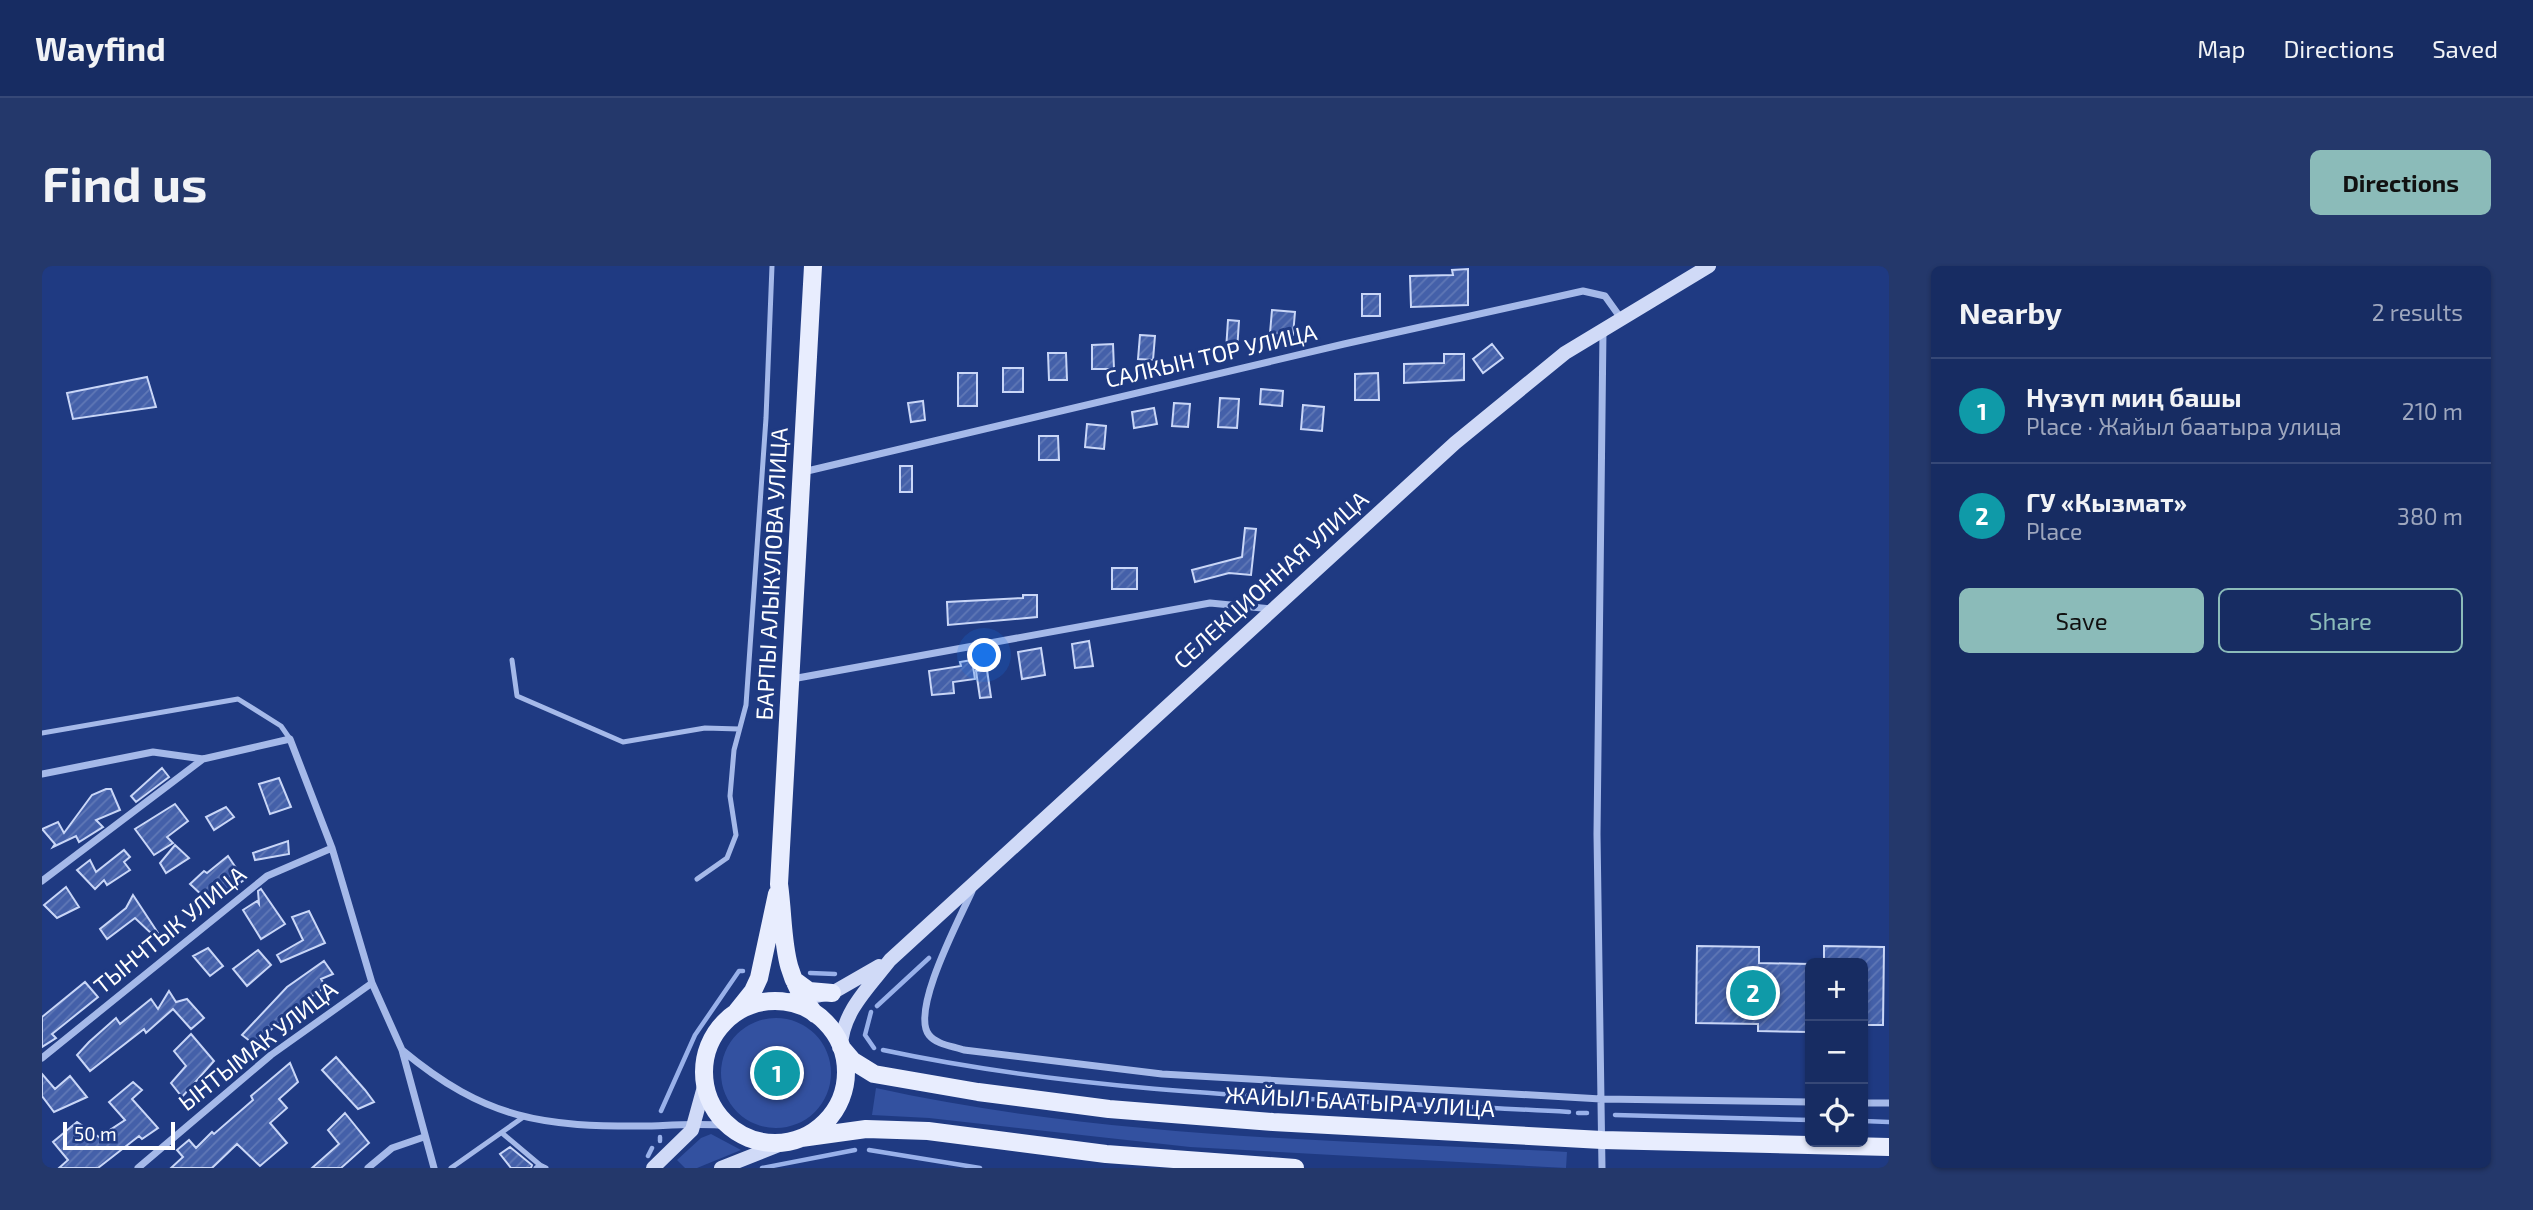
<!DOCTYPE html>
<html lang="en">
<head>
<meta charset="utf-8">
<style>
  :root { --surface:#172c62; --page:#24386b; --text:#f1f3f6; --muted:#9ea7be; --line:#364877; --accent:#8bbbb9 }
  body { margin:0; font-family:"Exo 2",sans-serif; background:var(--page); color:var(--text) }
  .controls { position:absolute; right:21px; bottom:21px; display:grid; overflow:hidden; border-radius:10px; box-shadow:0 2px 5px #0004 }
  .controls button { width:63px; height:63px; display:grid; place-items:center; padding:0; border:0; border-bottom:2px solid var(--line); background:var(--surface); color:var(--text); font:35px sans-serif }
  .scale { position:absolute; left:21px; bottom:18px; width:112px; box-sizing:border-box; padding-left:7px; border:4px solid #fff; border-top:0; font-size:19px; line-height:24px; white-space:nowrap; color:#fff; -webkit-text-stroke:5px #1f3a82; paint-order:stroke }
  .you { position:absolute; left:943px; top:390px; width:24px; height:24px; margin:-18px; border:5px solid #fff; border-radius:50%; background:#1a73e8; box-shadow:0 0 0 10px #1a73e833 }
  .badge { display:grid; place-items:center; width:46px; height:46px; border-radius:50%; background:var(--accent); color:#fff; font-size:23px; font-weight:700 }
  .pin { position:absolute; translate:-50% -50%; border:4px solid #fff; box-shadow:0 2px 7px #0006 }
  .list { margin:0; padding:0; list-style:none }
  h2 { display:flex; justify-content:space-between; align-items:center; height:91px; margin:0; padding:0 28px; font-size:30px }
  h2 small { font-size:23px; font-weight:400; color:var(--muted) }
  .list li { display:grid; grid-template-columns:46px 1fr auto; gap:21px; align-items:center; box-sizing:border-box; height:105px; padding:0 28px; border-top:2px solid var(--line) }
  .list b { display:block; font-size:26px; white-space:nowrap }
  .list p { margin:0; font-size:23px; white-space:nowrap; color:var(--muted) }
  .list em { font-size:23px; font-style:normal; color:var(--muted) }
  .actions { display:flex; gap:14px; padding:21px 28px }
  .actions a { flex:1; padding:16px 0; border:2px solid var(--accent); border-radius:10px; text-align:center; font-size:24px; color:var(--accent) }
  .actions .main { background:var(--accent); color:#111 }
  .icon { flex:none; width:38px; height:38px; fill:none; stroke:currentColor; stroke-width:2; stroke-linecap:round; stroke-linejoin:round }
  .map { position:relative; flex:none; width:1847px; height:902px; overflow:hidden; border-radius:10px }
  header { display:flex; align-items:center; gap:42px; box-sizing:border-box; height:98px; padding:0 35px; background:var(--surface); border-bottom:2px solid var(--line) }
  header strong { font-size:33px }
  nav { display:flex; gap:38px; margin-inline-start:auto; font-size:24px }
  .intro { display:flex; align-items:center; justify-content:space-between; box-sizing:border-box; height:168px; padding:0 42px }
  h1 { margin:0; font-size:49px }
  .button { padding:18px 32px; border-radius:10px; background:var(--accent); color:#111; font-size:24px; font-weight:700 }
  main { display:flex; gap:42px; padding:0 42px }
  aside { flex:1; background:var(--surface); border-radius:10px; box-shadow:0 2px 5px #0004 }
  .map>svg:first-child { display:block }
  .green { fill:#3351a0 }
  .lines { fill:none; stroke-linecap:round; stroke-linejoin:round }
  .stream { stroke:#99b1ea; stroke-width:4.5 }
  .building { fill:url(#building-hatch); stroke:#c9d6f7; stroke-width:2 }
  .lane { stroke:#a5b9e9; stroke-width:5 }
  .street { stroke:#a5b9e9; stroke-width:7 }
  .secondary { stroke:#d0daf7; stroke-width:14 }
  .primary { stroke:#e8edfe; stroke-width:18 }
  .labels { text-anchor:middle; stroke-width:6; stroke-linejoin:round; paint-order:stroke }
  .street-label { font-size:23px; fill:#fff; stroke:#1f3a82 }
</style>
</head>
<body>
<header>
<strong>Wayfind</strong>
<nav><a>Map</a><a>Directions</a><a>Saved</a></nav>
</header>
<div class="intro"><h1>Find us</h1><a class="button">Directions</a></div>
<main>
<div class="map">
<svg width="1847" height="902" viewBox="0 0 1847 902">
  <defs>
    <pattern id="building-hatch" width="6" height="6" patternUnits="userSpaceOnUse" patternTransform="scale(1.75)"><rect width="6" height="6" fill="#4460a9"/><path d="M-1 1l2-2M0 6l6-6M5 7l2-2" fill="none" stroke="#6078b6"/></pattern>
  </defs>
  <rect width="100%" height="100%" fill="#1f3a82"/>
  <path class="green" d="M679 807a55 55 0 1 1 110 0a55 55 0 1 1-110 0Z
    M834 822C1060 872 1295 874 1525 886L1524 902 1148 881 887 852 830 849Z
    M669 868 699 884 655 902H643L635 894 659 872Z"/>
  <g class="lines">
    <path class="stream" d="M768 707 793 708
      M835 740 887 692
      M829 746 823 769 832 782
      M841 784C1066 832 1299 833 1527 846
      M619 845 653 769 697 705H701
      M1536 847H1545
      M1573 849 1768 854
      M1821 855 1847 856
      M618 875V871
      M827 884 938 902
      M606 890 610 882
      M720 902 813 884"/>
  </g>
  <path class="building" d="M1426 3V39L1369 41 1368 10 1411 9 1410 4Z
    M1320 28H1338V50H1320Z
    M1230 44 1253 46 1251 69 1228 67Z
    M1186 54 1197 55 1195 85 1184 84Z
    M1098 69 1113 70 1111 94 1096 93Z
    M1071 78 1072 103H1050V79Z
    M1450 78 1461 92 1441 107 1431 93Z
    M1006 87H1024L1025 114H1007Z
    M1402 88H1422V114L1362 117V98L1402 97Z
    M961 102H981V126H961Z
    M916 107H935V140H916Z
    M1336 107 1337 134H1313V108Z
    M105 111 114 141 31 153 25 127Z
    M1219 123 1241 125 1240 140 1218 138Z
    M1178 132 1197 133 1195 162 1176 161Z
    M881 135 883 154 869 156 866 137Z
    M1132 137 1148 138 1146 161 1130 160Z
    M1261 139 1282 141 1280 165 1259 163Z
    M1112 142 1115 158 1092 162 1090 146Z
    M1045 158 1064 160 1062 183 1043 181Z
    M997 170H1016L1017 194H997Z
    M858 200H870V226H858Z
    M1203 262 1214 263 1209 309 1187 307 1153 316 1150 304 1200 291Z
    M1070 302H1095V323H1070Z
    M981 329H995V351L906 359 905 336 981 332Z
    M1047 375 1051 400 1033 402 1030 378Z
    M999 382 1003 409 980 413 976 386Z
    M930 394 933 413 911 416 912 427 890 429 887 405 919 400 918 396Z
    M945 404 949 431 938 432 934 405Z
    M120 502 127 511 94 536 89 530Z
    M237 512 249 541 228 548 217 518Z
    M64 523H69L78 544 54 554 61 561 37 576 34 570 11 581 13 578 0 563 16 556 22 567 50 529Z
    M133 538 146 555 125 571 131 577 112 589 93 563Z
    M184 541 192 551 172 564 164 551Z
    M246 575 247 588 213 594 211 587Z
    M133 579 147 592 124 607 118 597Z
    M82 584 88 591 82 596 88 604 65 619 62 614 53 623 35 604 48 594 54 606Z
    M186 590 202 614 184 627 176 618 163 632 148 618 162 605 165 607Z
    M24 621 37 641 15 652 2 639Z
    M219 623 243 658 219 673 201 644 215 635 217 638 216 625Z
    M91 629 116 667 112 670 93 652 65 673 58 663 84 642Z
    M267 645 283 677 239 696 235 689 261 674 250 651Z
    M1655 680 1717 681V697L1768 698V766L1716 765V758L1654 757Z
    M1782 680 1842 681 1841 759H1821V697H1782Z
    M166 682 181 700 168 710 151 690Z
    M216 684 229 699 205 720 191 703Z
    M282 695 291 708 279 713 284 721 261 736 263 738 240 758 238 755 213 779 200 769 245 721Z
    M43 716 56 731 10 768 14 772 0 781V751Z
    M127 725 134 736 145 733 162 752 149 763 131 743 104 767 102 763 48 805 35 789 47 776 74 752 78 758 109 733 116 743Z
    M149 768 172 795 140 831 129 817 144 800 132 785Z
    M294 791 323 824 332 836 316 843 280 804Z
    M248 797 256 816 237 833 245 842 228 857 245 877 218 900 195 878 170 902H129L141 891 135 884 147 874 154 882 170 866 172 868 211 834 209 830Z
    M0 808 13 823 28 810 45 831 12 846 0 830Z
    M91 816 100 824 90 833 116 862 100 873 97 870 56 902H17L26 894 11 876 35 856 57 871 83 854 67 836Z
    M303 847 327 877 299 902H270L297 878 286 864Z
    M468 881 490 899 489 902H469L458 888Z"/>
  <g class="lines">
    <path class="lane" d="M470 394 475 430 581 476 663 462 697 463
      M0 467 196 433 239 460 248 473
      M655 613 685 592 694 569 688 530 692 484 704 439 724 152 730 0
      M460 867 498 899
      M409 902 480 852
      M494 902 498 899 504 902"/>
    <path class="street" d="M761 206 1302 78 1541 25 1563 30 1578 51
      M750 413 1168 337 1231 343
      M0 508 111 486 161 493 248 473 290 582 330 717 360 784 392 902
      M0 615 161 493
      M930 625C918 652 868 745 887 769 895 779 911 780 922 784L1120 808 1559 833 1768 836
      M360 784C444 854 501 861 607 860 634 859 660 857 687 860
      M0 792 225 610 290 582
      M1821 837H1847
      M96 902 229 789 330 717
      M326 902 350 882 382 871
      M1560 902 1555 568 1561 65"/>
    <path class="secondary" d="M738 736 790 727 837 700
      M799 781C800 746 827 721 848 694L1413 177 1523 87 1667 0
      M611 902 650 864 663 817
      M679 902 747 875"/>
    <path class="primary" d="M771 0 737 618C744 671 737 705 773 748
      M752 714 767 725 790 727
      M662 806a71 71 0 1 1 142 0a71 71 0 1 1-142 0Z
      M695 745 711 725 717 712 735 628
      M799 781 811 795 832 808 936 826 1067 843 1231 856 1560 874 1847 881
      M759 872 824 863 886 865 1064 888 1253 902"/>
  </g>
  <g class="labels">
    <g class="street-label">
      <text transform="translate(1169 90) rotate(-13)" y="8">САЛКЫН ТОР УЛИЦА</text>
      <text transform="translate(730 308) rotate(-87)" y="8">БАРПЫ АЛЫКУЛОВА УЛИЦА</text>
      <text transform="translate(1229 314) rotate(-42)" y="8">СЕЛЕКЦИОННАЯ УЛИЦА</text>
      <text transform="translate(128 664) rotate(-39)" y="8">ТЫНЧТЫК УЛИЦА</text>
      <text transform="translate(216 780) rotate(-38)" y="8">ЫНТЫМАК УЛИЦА</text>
      <text transform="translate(1318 836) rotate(3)" y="8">ЖАЙЫЛ БААТЫРА УЛИЦА</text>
    </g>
  </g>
</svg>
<div class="controls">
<button>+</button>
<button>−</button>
<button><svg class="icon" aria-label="locate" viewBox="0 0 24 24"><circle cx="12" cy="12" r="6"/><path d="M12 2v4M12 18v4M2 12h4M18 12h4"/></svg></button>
</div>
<div class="scale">50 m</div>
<div class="you"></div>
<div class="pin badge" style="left:735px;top:807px;background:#0f9aa8">1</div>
<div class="pin badge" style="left:1711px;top:727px;background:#0f9aa8">2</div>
</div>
<aside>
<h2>Nearby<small>2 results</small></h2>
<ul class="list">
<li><span class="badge" style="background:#0f9aa8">1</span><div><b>Нүзүп миң башы</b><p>Place · Жайыл баатыра улица</p></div><em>210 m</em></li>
<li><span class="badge" style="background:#0f9aa8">2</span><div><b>ГУ «Кызмат»</b><p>Place</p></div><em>380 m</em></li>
</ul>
<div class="actions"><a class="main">Save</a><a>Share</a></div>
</aside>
</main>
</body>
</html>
